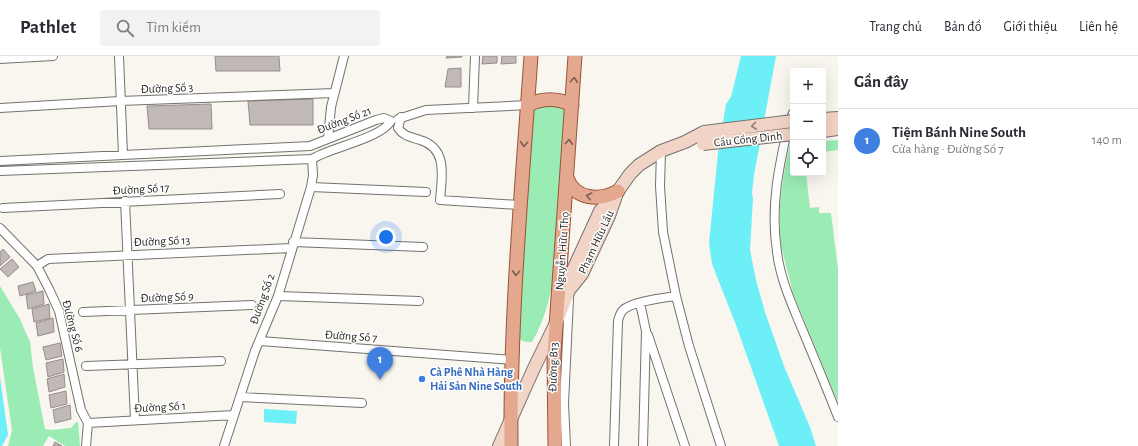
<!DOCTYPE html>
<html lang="vi">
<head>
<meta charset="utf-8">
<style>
  :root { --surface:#fff; --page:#f2f2f3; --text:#2b2b33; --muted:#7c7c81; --line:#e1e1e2; --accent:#327870 }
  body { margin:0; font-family:"Alegreya Sans",sans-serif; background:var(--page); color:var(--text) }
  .controls { position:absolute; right:12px; top:12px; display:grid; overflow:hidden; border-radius:4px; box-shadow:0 4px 16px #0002 }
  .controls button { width:36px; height:36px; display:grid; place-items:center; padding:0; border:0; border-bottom:1px solid var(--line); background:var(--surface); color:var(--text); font:20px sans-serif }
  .you { position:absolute; left:386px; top:181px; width:14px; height:14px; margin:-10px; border:3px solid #fff; border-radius:50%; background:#1a73e8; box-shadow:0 0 0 6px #1a73e833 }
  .badge { display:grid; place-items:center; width:26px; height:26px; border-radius:50%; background:var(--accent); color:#fff; font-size:13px; font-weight:700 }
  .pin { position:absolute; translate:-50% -33px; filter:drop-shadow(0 1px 2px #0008) }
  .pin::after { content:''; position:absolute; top:21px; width:14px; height:12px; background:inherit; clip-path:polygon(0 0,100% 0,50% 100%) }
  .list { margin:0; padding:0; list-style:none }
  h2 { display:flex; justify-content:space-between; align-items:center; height:52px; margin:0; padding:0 16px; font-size:17px }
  h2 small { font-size:13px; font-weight:400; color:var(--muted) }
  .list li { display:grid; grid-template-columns:26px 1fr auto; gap:12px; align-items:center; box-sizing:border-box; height:64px; padding:0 16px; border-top:1px solid var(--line) }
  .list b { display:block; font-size:15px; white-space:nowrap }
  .list p { margin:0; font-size:13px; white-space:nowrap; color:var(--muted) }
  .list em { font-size:13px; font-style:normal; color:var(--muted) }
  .icon { flex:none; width:22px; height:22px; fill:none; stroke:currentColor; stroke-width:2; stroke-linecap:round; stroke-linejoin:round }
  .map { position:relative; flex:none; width:838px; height:390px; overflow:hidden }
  header { display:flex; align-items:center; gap:24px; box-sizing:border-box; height:56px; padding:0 20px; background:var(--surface); border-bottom:1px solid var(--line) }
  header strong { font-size:19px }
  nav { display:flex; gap:22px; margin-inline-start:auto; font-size:14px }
  .search { width:280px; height:36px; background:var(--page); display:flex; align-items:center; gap:10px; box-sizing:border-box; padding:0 14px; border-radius:4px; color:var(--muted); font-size:15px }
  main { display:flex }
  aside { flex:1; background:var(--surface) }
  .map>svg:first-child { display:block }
  .green { fill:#9aebb4 }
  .water { fill:#6deff8 }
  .building { fill:#c1b9b7; stroke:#958d8b }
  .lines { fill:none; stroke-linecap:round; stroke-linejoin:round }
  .street-casing { stroke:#74726c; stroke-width:10 }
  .secondary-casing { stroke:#74726c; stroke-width:14 }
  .primary-casing { stroke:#965539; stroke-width:15 }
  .street { stroke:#fff; stroke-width:8 }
  .secondary { stroke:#f2d4c7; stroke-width:12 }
  .primary { stroke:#e4a88f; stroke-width:13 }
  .secondary-bridge-casing { stroke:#74726c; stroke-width:14; stroke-linecap:butt }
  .secondary-bridge { stroke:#f2d4c7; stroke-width:12 }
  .oneway { stroke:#7c6054 }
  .oneway2 { stroke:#8c7d76 }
  .shop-dot { fill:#3f7fe0; stroke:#fff; stroke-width:1.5 }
  .labels { text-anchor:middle; stroke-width:3; stroke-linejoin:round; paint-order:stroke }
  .street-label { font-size:12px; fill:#272624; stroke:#fff }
  .shop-label { font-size:12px; font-weight:bold; fill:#366cbe; stroke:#fff; text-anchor:start }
</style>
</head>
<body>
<header>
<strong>Pathlet</strong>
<div class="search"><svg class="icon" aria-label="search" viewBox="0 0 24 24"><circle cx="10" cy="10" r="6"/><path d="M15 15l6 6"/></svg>Tìm kiếm</div>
<nav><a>Trang chủ</a><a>Bản đồ</a><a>Giới thiệu</a><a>Liên hệ</a></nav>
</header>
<main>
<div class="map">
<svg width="838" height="390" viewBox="0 0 838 390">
  <rect width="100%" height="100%" fill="#f9f6ef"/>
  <path class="green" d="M535 49 562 50 567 56C564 90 562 124 559 158 556 201 555 247 532 286 526 286 521 286 517 280L530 54Z
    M838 84V94L823 96V85Z
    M793 87V117H806L810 152 819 151V157H831L838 213V346L793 237 782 194 780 179V150L783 122 790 88Z
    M0 230 20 263 30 286 33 312 45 373 51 374 71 372 76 366H78L80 390H65L49 380 43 390H8L12 374 0 292Z"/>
  <path class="water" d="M741 0H776L754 119 752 137 753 142 750 194 756 224 765 256 784 310 810 371 816 390H779L736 269 712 208 709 187 718 97 726 48 731 41Z
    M0 321 8 379 2 390H0Z
    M264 353 297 355 296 368 264 366Z"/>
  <path class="building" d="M215 0H279L280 15H216Z
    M447 0H462V1L446 2Z
    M483 0H497V7L482 8Z
    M502 0H516V7L501 8Z
    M461 12V31H445L448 13Z
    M313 43V69H250L248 45Z
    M211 48 212 73H149L147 50Z
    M3 193 10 201 0 210V196Z
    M12 203 19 211 8 221 0 213Z
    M33 226 36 235 20 240 18 230Z
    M43 235 44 248 28 253 26 239Z
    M49 248 50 262 34 266 32 253Z
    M53 262 54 276 38 280 36 267Z
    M60 287 62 300 46 304 43 291Z
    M63 303 64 316 48 321 46 307Z
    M64 318 65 331 49 336 47 323Z
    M66 335 67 348 51 352 49 339Z
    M70 349 71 363 55 367 53 354Z
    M55 386 62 390H53Z"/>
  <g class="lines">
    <g class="street-casing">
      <path id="street" d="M119 0 123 99
        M0 3 53 0
        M0 52 120 45 334 37
        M473 52 475 0
        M793 57 789 66C779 110 770 150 777 196 780 221 790 244 800 268 813 299 826 330 838 361
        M401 61 398 72C403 80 411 81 420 84 448 92 442 121 440 144L519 149
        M398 63 426 54 528 49
        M328 83 331 51 344 0
        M661 95 660 130 663 176 676 240 689 290 721 390
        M0 105 310 90 376 64 384 62 391 65
        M0 115 312 103C331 91 380 83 391 65
        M311 131 426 136
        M125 145 135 364
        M3 152 280 138
        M0 172 37 210 49 233 59 255 81 354 88 367
        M293 186 423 191
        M37 210 48 203 291 192
        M278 240 419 245
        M640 247 646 275 643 390
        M83 256 252 249
        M648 279 685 390
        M260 285 512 304
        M86 310 221 305
        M240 341 362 347
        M88 367 234 359
        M86 390 88 367
        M224 390 255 295 278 240 311 131 313 119 312 103
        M566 390 564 347 569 243
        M614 390 618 265C619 261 620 257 623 254 633 245 663 242 676 240"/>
    </g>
    <g class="secondary-casing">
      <path id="secondary" d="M823 63 838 62
        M823 75 838 73
        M569 234 582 218 609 160 616 140
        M499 390 534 312 557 265 569 234 572 216 600 155 618 135 630 118 639 109 661 95 685 86 704 76"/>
    </g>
    <g class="primary-casing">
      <path id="primary" d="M528 49C542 42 558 42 572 49
        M567 122C575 144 600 145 618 135
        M511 390C510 260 522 130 531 0
        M555 390 554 299 575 0"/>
    </g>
    <use href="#street" class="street"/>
    <use href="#secondary" class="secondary"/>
    <use href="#primary" class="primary"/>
    <g class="secondary-bridge-casing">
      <path id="secondary-bridge" d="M704 76 793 65
        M703 88 793 78"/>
    </g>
    <use href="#secondary-bridge" class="secondary-bridge"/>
  </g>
  <defs><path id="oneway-chevron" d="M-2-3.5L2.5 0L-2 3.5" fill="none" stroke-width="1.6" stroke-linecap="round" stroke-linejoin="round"/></defs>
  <g class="oneway">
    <use href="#oneway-chevron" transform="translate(574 24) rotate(-86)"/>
    <use href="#oneway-chevron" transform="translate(569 86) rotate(-86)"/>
    <use href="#oneway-chevron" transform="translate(524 88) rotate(95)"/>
    <use href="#oneway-chevron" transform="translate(589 140) rotate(-167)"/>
    <use href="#oneway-chevron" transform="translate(516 217) rotate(93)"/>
  </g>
  <use class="oneway2" href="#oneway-chevron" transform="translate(754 70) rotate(173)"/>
  <circle class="shop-dot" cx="422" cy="323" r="4"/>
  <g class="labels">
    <g class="street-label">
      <text transform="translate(167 32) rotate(-2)" y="4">Đường Số 3</text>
      <text transform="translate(344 64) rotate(-21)" y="4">Đường Số 21</text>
      <text transform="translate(748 83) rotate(-6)" y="4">Cầu Cống Dinh</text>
      <text transform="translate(141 133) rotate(-3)" y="4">Đường Số 17</text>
      <text transform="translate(162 185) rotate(-2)" y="4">Đường Số 13</text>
      <text transform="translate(596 186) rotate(-65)" y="4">Phạm Hữu Lầu</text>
      <text transform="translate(562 195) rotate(-86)" y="4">Nguyễn Hữu Thọ</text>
      <text transform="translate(167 241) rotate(-2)" y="4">Đường Số 9</text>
      <text transform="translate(262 243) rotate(-70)" y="4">Đường Số 2</text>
      <text transform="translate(73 270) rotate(75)" y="4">Đường Số 6</text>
      <text transform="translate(351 280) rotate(4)" y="4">Đường Số 7</text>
      <text transform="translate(553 311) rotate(-88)" y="4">Đường B13</text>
      <text transform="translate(160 351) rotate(-3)" y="4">Đường Số 1</text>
    </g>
    <g class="shop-label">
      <text x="430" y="320">Cà Phê Nhà Hàng<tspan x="430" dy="14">Hải Sản Nine South</tspan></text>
    </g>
  </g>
</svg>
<div class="controls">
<button>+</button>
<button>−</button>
<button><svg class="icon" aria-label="locate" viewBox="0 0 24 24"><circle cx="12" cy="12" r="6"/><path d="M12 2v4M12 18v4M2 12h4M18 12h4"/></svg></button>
</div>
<div class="you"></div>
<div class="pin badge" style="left:380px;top:324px;background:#3f7fe0">1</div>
</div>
<aside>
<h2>Gần đây<small></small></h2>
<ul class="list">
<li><span class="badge" style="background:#3f7fe0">1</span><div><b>Tiệm Bánh Nine South</b><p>Cửa hàng · Đường Số 7</p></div><em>140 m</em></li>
</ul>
</aside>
</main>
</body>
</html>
